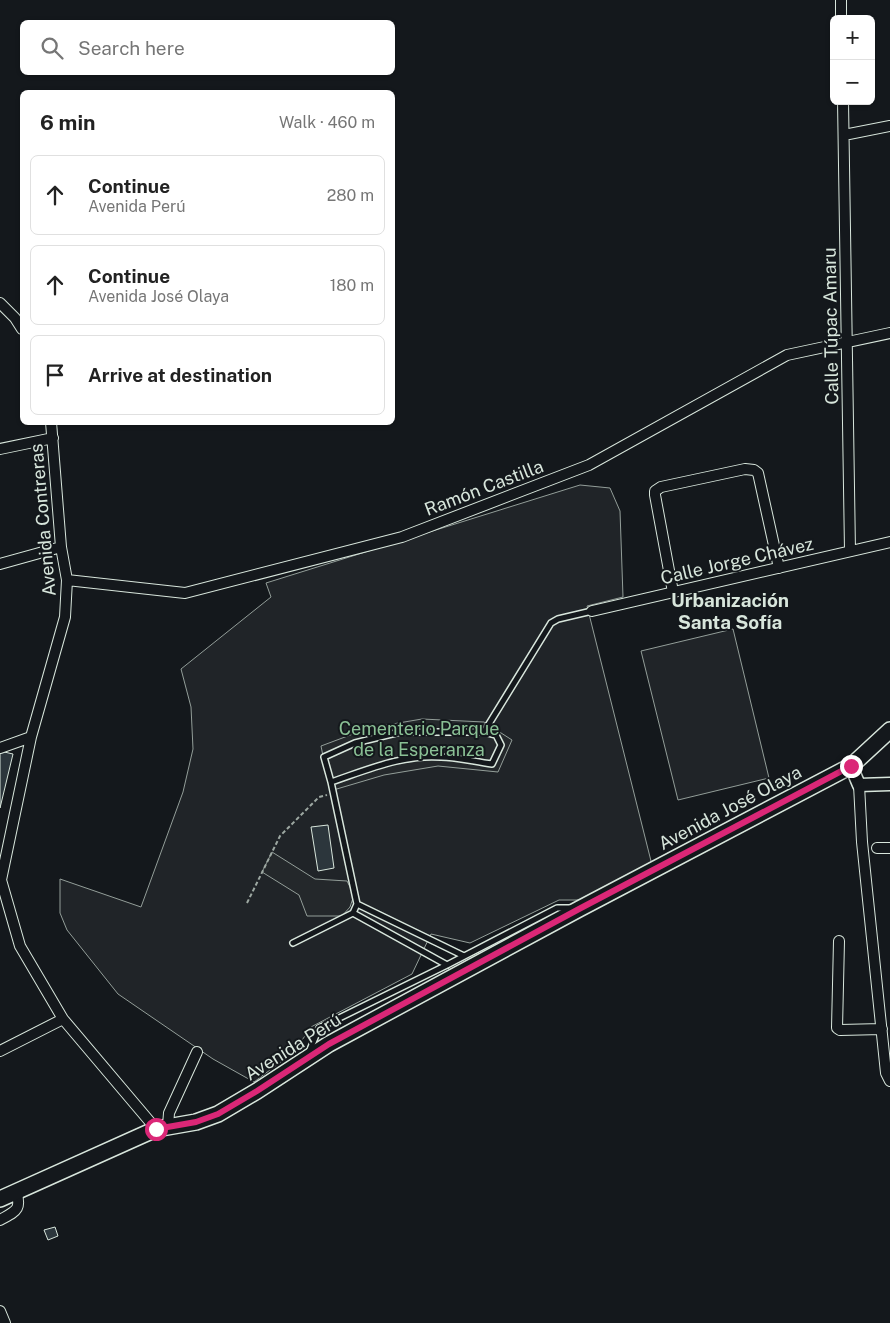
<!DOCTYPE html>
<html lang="en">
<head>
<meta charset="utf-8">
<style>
  :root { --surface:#fff; --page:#f6f6f6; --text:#222; --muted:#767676; --line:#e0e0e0 }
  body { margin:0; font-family:"Public Sans",sans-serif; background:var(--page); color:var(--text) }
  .controls { position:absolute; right:15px; top:15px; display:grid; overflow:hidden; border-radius:8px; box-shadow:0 1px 4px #0004 }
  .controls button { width:45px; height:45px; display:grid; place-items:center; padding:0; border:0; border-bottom:1px solid var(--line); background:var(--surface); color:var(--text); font:25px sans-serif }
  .stop { position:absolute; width:15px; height:15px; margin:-11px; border:4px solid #db2777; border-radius:50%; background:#fff }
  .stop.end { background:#db2777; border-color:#fff; box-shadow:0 1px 5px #0008 }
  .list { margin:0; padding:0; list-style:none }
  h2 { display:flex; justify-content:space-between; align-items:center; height:65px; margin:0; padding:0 20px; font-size:21px }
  h2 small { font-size:16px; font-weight:400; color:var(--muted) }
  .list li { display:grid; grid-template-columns:32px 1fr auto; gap:15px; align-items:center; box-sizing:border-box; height:80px; margin:0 10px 10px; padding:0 10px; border:1px solid var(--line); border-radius:8px }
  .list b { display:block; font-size:19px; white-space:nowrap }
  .list p { margin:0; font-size:16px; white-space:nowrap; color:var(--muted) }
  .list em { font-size:16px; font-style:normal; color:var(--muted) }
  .icon { flex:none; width:28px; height:28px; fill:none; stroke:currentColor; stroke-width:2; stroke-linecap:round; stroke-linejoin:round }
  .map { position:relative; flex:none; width:890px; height:1323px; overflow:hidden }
  .search { position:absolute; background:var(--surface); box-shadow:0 1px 4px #0004; left:20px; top:20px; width:375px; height:55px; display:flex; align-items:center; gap:12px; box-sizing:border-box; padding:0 18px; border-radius:8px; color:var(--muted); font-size:19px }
  .panel { position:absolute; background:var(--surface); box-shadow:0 1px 4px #0004; left:20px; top:90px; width:375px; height:335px; border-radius:8px }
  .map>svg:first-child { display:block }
  .green { fill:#202428; stroke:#939e99 }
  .parking { fill:#24282b; stroke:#939e99 }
  .building { fill:#2c363c; stroke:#d8e6dc }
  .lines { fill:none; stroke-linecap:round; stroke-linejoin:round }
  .service-casing { stroke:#d8e6dc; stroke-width:8 }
  .minor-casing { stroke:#d8e6dc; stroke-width:12 }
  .tertiary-casing { stroke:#d8e6dc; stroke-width:15 }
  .secondary-casing { stroke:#d8e6dc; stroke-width:18 }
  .path { stroke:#9da8a2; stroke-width:2; stroke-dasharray:4 2.5; stroke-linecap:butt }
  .service { stroke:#14181c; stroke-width:5 }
  .minor { stroke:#14181c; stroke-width:10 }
  .tertiary { stroke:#14181c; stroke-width:12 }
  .secondary { stroke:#14181c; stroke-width:15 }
  .route { stroke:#db2777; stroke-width:6 }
  .labels { text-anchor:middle; stroke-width:4; stroke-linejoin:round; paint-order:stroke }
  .street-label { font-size:18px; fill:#d8e6dc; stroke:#14181c }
  .park-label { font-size:18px; fill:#8ac095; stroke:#14181c }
  .neighbourhood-label { font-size:19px; font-weight:bold; fill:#d8e6dc; stroke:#14181c }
</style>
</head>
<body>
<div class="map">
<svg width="890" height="1323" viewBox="0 0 890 1323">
  <rect width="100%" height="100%" fill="#14181c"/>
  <path class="green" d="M580 485 610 488 620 511 623 597 587 606 652 865 582 900H559L470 943 431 934 412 974 311 1027 294 1052 254 1082 213 1059 118 994 67 930 60 913V879L141 907 183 792 193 749 191 707 181 669 271 597 266 583Z
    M733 629 769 778 678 800 641 651Z"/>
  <path class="parking" d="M422 719 484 722 512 740 498 772 438 766 384 775 330 791 321 746 369 728Z
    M272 852 315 879 347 881 351 889 353 898 350 907 342 916H307L299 895 262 872Z"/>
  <path class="building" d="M0 751 13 754 0 808Z
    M328 825 334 868 318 871 311 827Z
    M55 1227 58 1236 48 1240 44 1230Z"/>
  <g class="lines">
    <g class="service-casing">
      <path id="service" d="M484 732 551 623 558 619 592 611
        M357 904 464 956
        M353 913 447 965
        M293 943 353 913 357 904 331 782 324 757 355 743 400 732H484L496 735 501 745 492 764C475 762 458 757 441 757 403 754 367 770 331 782
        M309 1052 319 1028 447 965 557 908H571"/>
    </g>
    <g class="minor-casing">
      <path id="minor" d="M841 0V19
        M843 101 850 551
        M844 135 890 126
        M0 303 15 318 22 329
        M51 422 61 547 67 580 65 617 31 737 1 880 20 946 63 1019 156 1129
        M0 449 53 438
        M0 564 61 547
        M67 580 185 593 402 537 589 465 787 355 890 333
        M673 592 655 495V491L661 487 745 469 754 470 758 473 779 568
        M592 611 890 542
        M0 748 31 737
        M859 785 862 842 886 1073 890 1081
        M877 848H890
        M839 941 837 1028 840 1030 882 1029
        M0 1051 63 1019
        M168 1126 169 1113 197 1052
        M0 1220C16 1211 22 1210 16 1191
        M0 1311 5 1323"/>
    </g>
    <g class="tertiary-casing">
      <path id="tertiary" d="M851 766 859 785 890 784"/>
    </g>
    <g class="secondary-casing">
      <path id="secondary" d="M0 1199 156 1129 196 1122 218 1114 257 1091 329 1044 579 909 851 766 890 730"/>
    </g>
    <path class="path" d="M247 903 280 836 319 797 327 795"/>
    <use href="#service" class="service"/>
    <use href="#minor" class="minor"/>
    <use href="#tertiary" class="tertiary"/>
    <use href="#secondary" class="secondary"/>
  </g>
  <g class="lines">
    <path class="route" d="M156 1129 196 1122 218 1114 257 1091 329 1044 579 909 851 766"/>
  </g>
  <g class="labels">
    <g class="street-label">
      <text transform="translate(831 326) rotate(-91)" y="6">Calle Túpac Amaru</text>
      <text transform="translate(484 488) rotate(-21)" y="6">Ramón Castilla</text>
      <text transform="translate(43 520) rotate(-95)" y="6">Avenida Contreras</text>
      <text transform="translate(737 561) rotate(-13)" y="6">Calle Jorge Chávez</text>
      <text transform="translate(730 808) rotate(-28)" y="6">Avenida José Olaya</text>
      <text transform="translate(293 1047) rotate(-32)" y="6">Avenida Perú</text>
    </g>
    <g class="park-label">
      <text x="419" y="735">Cementerio Parque<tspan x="419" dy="21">de la Esperanza</tspan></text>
    </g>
    <g class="neighbourhood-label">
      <text x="730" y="607">Urbanización<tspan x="730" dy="22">Santa Sofía</tspan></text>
    </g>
  </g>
</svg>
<div class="controls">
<button>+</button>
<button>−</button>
</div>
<div class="stop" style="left:156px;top:1129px"></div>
<div class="stop end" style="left:851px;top:766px"></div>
<div class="search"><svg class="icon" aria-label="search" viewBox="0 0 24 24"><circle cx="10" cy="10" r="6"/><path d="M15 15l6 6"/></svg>Search here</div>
<section class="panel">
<h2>6 min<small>Walk · 460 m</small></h2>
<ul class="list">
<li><svg class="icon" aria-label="ahead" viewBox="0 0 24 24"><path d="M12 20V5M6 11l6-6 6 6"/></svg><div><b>Continue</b><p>Avenida Perú</p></div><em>280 m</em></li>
<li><svg class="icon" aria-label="ahead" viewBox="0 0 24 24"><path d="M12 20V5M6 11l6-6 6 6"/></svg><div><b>Continue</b><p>Avenida José Olaya</p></div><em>180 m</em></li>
<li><svg class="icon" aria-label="arrive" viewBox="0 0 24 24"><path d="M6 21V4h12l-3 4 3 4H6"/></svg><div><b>Arrive at destination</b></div></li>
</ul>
</section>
</div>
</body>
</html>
